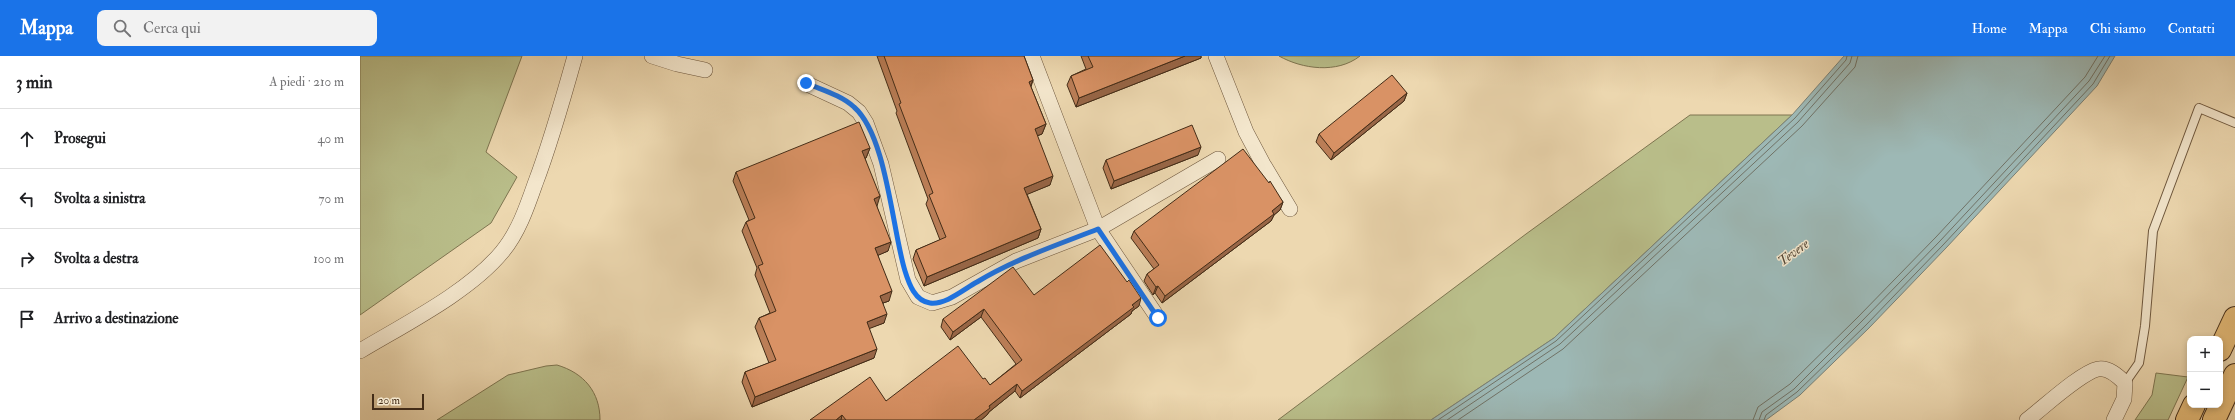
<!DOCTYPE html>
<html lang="it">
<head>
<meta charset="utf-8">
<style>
  :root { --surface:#fff; --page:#f2f2f2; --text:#202124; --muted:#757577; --line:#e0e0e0; --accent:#1a73e8 }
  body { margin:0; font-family:"IM FELL Double Pica",serif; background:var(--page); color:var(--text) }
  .controls { position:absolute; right:12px; bottom:12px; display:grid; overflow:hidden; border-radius:8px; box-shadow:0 2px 6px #0003 }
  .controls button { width:36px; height:36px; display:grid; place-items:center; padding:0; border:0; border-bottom:1px solid var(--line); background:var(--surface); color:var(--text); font:20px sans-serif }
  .scale { position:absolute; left:12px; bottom:10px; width:52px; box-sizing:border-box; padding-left:4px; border:2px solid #432c17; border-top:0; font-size:11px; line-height:14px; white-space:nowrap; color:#432c17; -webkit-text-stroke:3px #f3e6cc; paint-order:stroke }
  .stop { position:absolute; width:12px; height:12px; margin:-9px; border:3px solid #1a73e8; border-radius:50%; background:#fff }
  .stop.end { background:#1a73e8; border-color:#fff; box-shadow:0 1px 4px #0008 }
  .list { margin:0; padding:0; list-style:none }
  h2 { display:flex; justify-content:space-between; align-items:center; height:52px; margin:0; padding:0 16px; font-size:17px }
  h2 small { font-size:13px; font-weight:400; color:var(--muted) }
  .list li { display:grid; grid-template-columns:26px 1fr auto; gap:12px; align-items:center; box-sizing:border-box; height:60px; padding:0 16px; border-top:1px solid var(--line) }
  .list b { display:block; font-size:15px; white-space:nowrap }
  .list em { font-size:13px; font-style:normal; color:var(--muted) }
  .icon { flex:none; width:22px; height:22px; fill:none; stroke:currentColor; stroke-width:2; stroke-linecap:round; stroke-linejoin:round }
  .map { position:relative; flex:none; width:1875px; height:364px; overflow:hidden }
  header { display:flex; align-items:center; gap:24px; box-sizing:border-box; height:56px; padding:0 20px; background:var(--accent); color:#fff }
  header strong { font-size:19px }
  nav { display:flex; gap:22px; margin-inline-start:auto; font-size:14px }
  .search { width:280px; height:36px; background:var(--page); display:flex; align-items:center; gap:10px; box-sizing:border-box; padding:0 14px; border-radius:8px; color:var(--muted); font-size:15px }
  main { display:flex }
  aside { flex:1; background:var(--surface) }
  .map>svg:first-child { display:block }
  .green { fill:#b9be8a; stroke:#7e7550 }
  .water { fill:#9db8b5; stroke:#798076 }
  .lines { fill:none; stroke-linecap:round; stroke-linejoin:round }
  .shore { stroke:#707266; stroke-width:1 }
  .service-casing { stroke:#6e573d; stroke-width:10 }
  .minor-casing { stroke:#6e573d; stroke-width:16 }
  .motorway-casing { stroke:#432c17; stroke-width:24 }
  .service { stroke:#f3e6cc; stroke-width:8 }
  .minor { stroke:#f3e6cc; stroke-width:15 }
  .motorway { stroke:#e6bc78; stroke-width:22 }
  .wall { fill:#bb7e57; stroke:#432c17 }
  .shaded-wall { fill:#986647; stroke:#432c17 }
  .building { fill:#d99265; stroke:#432c17 }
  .route { stroke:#1a73e8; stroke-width:5 }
  .labels { text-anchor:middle; stroke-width:3; stroke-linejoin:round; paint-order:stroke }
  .water-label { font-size:14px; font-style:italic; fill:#554837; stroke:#f3e6cc }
</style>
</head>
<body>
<header>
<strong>Mappa</strong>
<div class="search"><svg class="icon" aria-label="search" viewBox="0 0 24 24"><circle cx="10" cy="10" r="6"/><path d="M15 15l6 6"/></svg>Cerca qui</div>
<nav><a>Home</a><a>Mappa</a><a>Chi siamo</a><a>Contatti</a></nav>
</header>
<main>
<aside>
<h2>3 min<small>A piedi · 210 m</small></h2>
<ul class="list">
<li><svg class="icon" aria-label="ahead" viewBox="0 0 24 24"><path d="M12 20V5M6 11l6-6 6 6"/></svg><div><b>Prosegui</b></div><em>40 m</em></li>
<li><svg class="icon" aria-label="left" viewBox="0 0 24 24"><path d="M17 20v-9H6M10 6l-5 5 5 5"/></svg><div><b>Svolta a sinistra</b></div><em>70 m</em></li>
<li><svg class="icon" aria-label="right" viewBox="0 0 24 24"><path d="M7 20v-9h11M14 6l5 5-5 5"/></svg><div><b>Svolta a destra</b></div><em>100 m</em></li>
<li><svg class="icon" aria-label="arrive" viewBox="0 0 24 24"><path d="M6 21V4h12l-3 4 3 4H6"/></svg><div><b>Arrivo a destinazione</b></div></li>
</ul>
</aside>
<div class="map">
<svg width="1875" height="364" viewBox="0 0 1875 364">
  <rect width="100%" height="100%" fill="#edd8b0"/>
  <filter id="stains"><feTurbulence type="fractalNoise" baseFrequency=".005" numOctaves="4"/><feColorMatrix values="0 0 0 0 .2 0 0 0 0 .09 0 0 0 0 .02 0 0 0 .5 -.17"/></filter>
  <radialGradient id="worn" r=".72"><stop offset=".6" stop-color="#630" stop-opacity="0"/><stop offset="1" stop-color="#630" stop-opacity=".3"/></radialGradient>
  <path class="green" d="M0 0H162L126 96 157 121 131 167 0 259Z
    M919 0H1000C977 18 942 13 919 0Z
    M1330 59H1432L1194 282 1071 364H918L1166 178Z
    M197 309C224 317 240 336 240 364H77L148 319 186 310Z
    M1796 317 1828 321 1808 364H1775L1792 339Z"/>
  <path class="water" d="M1484 0H1755L1737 30 1586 192 1509 272 1440 339 1406 364H1071L1194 282 1432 59Z"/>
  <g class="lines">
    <path class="shore" d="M1078 364 1196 285 1435 62 1486 4 1487 0
      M1087 364 1200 288 1438 66 1490 7 1492 0
      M1098 364 1203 293 1442 70 1495 11 1498 0
      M1393 364 1398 351 1430 328 1498 261 1576 181 1725 21 1738 0
      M1399 364 1402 356 1434 333 1502 265 1580 185 1729 25 1745 0
      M1404 364 1406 359 1437 336 1506 269 1583 189 1733 28 1750 0"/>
    <g class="service-casing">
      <path id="service" d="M1765 327 1779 307 1785 270 1793 175 1839 52 1875 67"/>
    </g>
    <g class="minor-casing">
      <path id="minor" d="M292 0 317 8 345 14
        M672 0 738 173 798 262
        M856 0 886 76 903 108 930 153
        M445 27 488 47 499 56 506 67 521 108 548 224 558 241 572 247 592 241 656 205 738 173 858 103
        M0 295C45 268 109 236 142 196 158 177 167 151 175 128 191 86 203 43 215 0
        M1667 364C1683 352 1720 317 1738 313 1748 311 1758 320 1765 327L1764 343 1754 364"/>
    </g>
    <g class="motorway-casing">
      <path id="motorway" d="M1860 294 1875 262
        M1827 364 1834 349
        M1854 364 1875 319"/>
    </g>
    <use href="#service" class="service"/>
    <use href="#minor" class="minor"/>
    <use href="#motorway" class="motorway"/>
  </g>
  <path class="wall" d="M517 0H664L673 24 671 31 686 68 682 78 677 80 690 129 667 138 681 173 678 182 564 230 553 203 556 194 580 184 566 148 568 143 536 57 537 55Z
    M721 0H841V2L716 51 707 29 711 20 726 13Z
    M1047 37 1044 45 971 104 956 86 959 78Z
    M510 92 506 102H505L528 195 518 199 529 245 523 247 524 267 509 272 514 302 392 351 382 326 385 316 409 307 395 271 399 262 410 257 395 219 397 212 382 175 386 166 389 164 373 125 376 116Z
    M838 99 751 133 743 112 746 104Z
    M909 127 923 146 920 154 914 159 911 165 802 247 795 237 793 239 784 225 787 218 794 213 771 182 774 175Z
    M674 239 779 250 772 255 771 258 660 342 655 335 629 356 627 359 621 364H450L526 345 623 323 630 329 656 308 621 261 590 284 581 271 583 263Z"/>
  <path class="shaded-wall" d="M825 0H841V2L716 51 719 42Z
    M673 24 669 34V26Z
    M1047 37 1044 45 971 104 974 97Z
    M686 68 682 78 671 82 675 73Z
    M841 91 838 99 751 133 754 125Z
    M510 92 506 102 499 104 502 95Z
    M693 120 690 129 661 141 664 132Z
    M520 140 517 150 511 152 514 143Z
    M923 146 920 154 914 159 911 165 802 247 805 240Z
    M681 173 678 182 564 230 567 221Z
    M531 186 528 195 512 202 515 192Z
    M798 230 795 237 793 239 796 231Z
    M532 235 529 245 517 249 520 240Z
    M781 242 779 250 772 255 771 258 660 342 662 335Z
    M624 253 621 261 590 284 593 276Z
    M527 258 524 267 503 275 507 266Z
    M517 293 514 302 392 351 395 341Z
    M657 328 655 335 629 356 627 359 621 364H614L629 350Z
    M482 359 481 364H476Z"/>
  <path class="building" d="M524 0H664L673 24 669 26 686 68 675 73 693 120 664 132 681 173 567 221 556 194 586 181 569 139 573 137 539 48 541 47Z
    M728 0H825L719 42 711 20 733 11Z
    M1032 19 1047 37 974 97 959 78Z
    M499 66 510 92 502 95 520 140 514 143 531 186 515 192 532 235 520 240 527 258 507 266 517 293 395 341 385 316 416 304 399 262 416 255 398 210 403 208 386 166 395 162 376 116Z
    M832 69 841 91 754 125 746 104Z
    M883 93 909 127 910 125 923 146 912 155 914 158 805 240 798 230 796 231 787 218 799 209 774 175Z
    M740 189 767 226 769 224 781 242 772 249 774 251 662 335 657 328 629 350 630 352 614 364H486L482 359 476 364H450L510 321 526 345 598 290 623 323 625 322 630 329 662 304 624 253 593 276 583 263 653 211 674 239Z"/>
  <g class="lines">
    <path class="route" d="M446 27C462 34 481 39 494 51 527 80 532 173 545 215 549 228 555 245 570 247 586 249 604 233 617 226 655 203 697 189 738 173L798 262"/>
  </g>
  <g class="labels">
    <g class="water-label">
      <text transform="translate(1433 196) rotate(-37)" y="5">Tevere</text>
    </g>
  </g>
  <rect width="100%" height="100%" filter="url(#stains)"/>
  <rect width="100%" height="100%" fill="url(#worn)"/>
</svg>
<div class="controls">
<button>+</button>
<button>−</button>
</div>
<div class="scale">20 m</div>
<div class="stop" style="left:798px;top:262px"></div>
<div class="stop end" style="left:446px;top:27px"></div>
</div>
</main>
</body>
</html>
